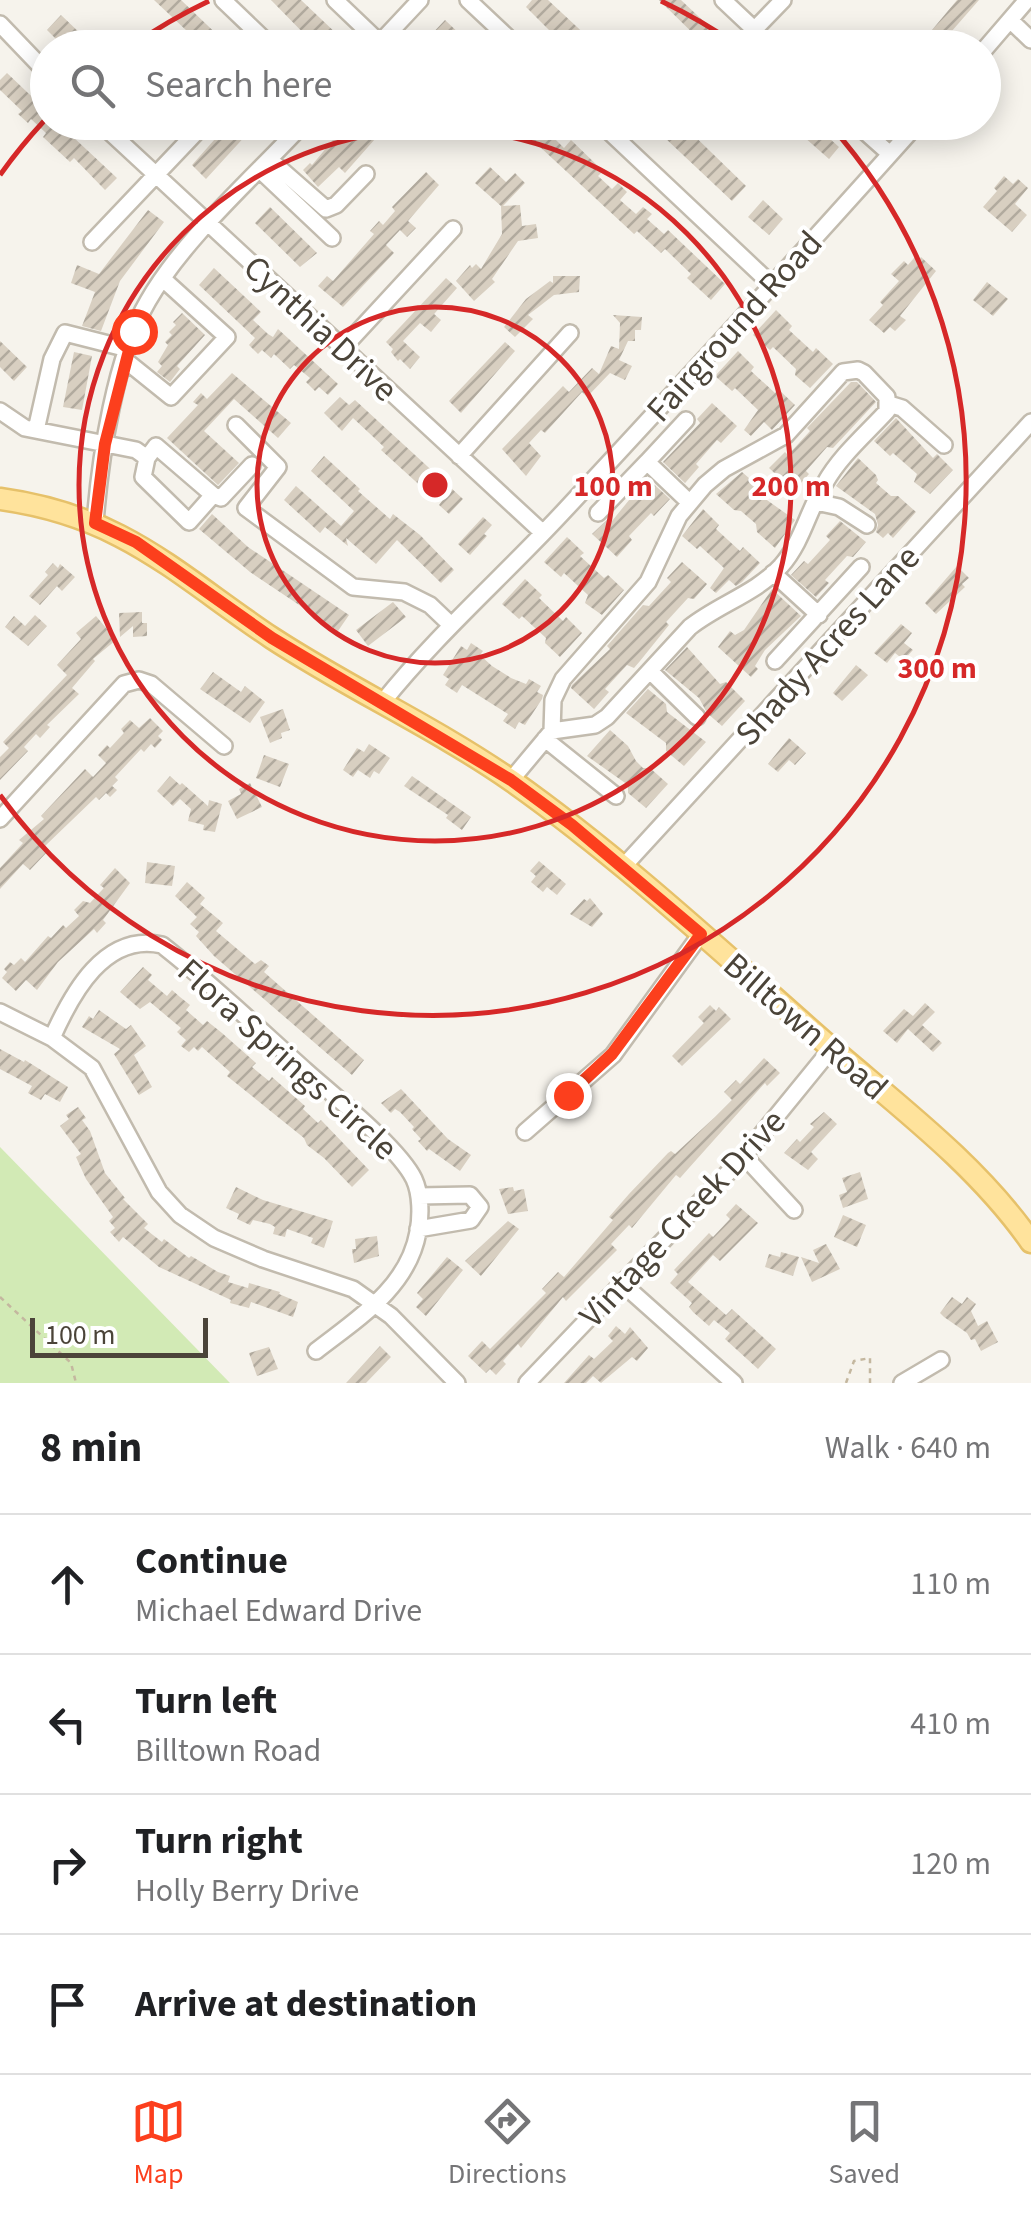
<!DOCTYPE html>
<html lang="en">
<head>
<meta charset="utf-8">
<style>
  :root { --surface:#fff; --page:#f6f6f6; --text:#202124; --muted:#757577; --line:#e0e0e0; --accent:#fc3f1d }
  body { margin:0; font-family:"Source Sans 3",sans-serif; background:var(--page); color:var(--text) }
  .scale { position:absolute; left:30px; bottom:25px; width:178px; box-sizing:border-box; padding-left:10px; border:5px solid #4b4439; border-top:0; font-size:28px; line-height:35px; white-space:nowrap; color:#4b4439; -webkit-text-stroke:8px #fff; paint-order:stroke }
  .stop { position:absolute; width:30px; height:30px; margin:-22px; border:8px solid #fc3f1d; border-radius:50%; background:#fff }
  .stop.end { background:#fc3f1d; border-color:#fff; box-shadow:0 2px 10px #0008 }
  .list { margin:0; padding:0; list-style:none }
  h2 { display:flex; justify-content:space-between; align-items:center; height:130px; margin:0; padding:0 40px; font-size:42px }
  h2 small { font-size:32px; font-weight:400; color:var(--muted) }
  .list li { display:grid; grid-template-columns:65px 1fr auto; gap:30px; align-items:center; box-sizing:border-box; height:140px; padding:0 40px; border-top:2px solid var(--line) }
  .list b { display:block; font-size:38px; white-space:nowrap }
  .list p { margin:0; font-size:32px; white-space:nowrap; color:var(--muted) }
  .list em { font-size:32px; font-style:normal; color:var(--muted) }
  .icon { flex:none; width:55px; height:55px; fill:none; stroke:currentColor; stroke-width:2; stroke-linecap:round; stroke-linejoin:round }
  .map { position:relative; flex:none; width:1031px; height:1383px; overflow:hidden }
  .search { position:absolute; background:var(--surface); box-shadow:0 5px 25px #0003; left:30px; right:30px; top:30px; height:110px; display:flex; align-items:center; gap:25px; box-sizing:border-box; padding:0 35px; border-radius:55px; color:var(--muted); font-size:38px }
  .sheet { height:690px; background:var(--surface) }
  nav { display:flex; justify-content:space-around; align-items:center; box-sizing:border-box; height:140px; border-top:2px solid var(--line); background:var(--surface); font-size:28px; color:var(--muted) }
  nav a { display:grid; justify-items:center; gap:5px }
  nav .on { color:var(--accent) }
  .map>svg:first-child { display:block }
  .grass { fill:#d2eab5 }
  .building { fill:url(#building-hatch) }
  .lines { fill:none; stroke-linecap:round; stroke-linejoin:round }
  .minor-casing { stroke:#c2bbae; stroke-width:20 }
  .major-casing { stroke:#e6c16a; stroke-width:25 }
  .path { stroke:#c4b79f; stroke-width:2.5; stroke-dasharray:5 5; stroke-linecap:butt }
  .minor { stroke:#fff; stroke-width:15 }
  .major { stroke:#ffe39c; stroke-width:20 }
  .route { stroke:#fc3f1d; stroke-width:12 }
  .ring { fill:none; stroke:#d62828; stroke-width:5 }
  .labels { text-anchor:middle; stroke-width:8; stroke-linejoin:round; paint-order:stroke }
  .street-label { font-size:35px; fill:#4b4439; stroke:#fff }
  .centre { fill:#d62828; stroke:#fff; stroke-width:5 }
  .ring-label { font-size:30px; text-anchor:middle; font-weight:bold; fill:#d62828; stroke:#fff; stroke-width:8; stroke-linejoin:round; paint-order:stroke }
</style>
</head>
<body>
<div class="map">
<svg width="1031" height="1383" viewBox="0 0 1031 1383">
  <defs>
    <pattern id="building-hatch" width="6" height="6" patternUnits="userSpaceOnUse" patternTransform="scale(2.5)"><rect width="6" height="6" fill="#d8cfc1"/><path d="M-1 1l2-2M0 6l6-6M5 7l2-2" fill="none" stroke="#b1aa9e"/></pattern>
  </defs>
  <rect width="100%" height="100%" fill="#f6f3ec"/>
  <path class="grass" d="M0 1147 230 1383H0Z"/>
  <path class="building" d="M154 0H181L231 48H205Z
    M271 0H301L340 37 330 48H318Z
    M532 0H548L591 40 584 48H567L526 7Z
    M659 0H681L732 48H708Z
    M957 0H979L937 48H917Z
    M61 15 83 36 80 41 87 48H65L47 30Z
    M445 20 465 39 456 48H442L430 36Z
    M7 73 48 112V122H57L117 178 105 190 74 158 70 162 43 137 46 133 31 119 28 123 18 114 22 111 0 90V80Z
    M230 122H258L206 179 192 165Z
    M348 122H390L345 173 339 167 318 187 303 170 310 163 312 165Z
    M537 122H559L549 133 564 148 571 140 603 171 598 176 612 189 618 183 627 192 620 200 636 214 643 207 652 214 647 219 664 234 668 230 725 284 711 300 687 278 691 274 665 249 661 253 637 231 634 234 526 134Z
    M648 122H680L746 186 732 201Z
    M787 122H811L839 147 829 159Z
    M490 167 506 182 515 173 525 183 503 206 520 205 522 226 536 224 538 238 518 241 492 279 495 282 474 301 456 281 470 265 472 268 476 264 481 269 502 234 501 206 475 183Z
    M426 172 439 185 408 221 416 228 407 237 400 230 386 245 394 253 343 307 318 286 327 276 333 281 374 234 370 231 379 221 383 225 395 211 392 207Z
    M1004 176 1013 184 1018 179 1028 188 1015 204 1027 215 1012 232 983 207 997 191 994 188Z
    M763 200 783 219 769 235 748 217Z
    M270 207 317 253 300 267 255 223Z
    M148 210 164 222 120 281 101 331 82 326 95 292 71 283 77 265 99 274Z
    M915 257 919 260 921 257 936 271 900 316 906 320 895 331 890 327 884 333 869 320 883 305 880 302 899 281 891 274 904 261 908 265Z
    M214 268 261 312 253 320 268 334 273 337 278 329 338 384 328 395 319 387 315 391 306 382 310 378 294 365 290 369 274 354 271 358 262 350 258 354 249 345 255 338 199 285Z
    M553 276H580L579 292 554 295 528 315 533 319 515 337 504 327 526 299 550 281 553 283Z
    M446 278 457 288 434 314 441 320 431 332 420 323 403 341 420 357 410 369 400 359 398 361 391 352 393 349 386 342Z
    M987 282 1008 299 993 316 973 300Z
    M776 310 792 326 789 330 813 352 816 348 833 364 810 388 795 375 796 369 773 347 770 350 753 335Z
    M182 313 205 335 177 366 180 369 170 382 157 372 162 366 158 362 168 345 165 342 172 335 169 332 176 325 173 322Z
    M613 315 642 317 641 330H635V341H628L619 360 632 366 625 380 610 373 587 397 582 392 545 433 541 430 529 443 541 456 526 476 502 449 563 386 569 392 592 368 599 374 611 346 619 349 620 323Z
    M0 341 27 367 14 381 0 367Z
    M505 342 515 351 461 413 449 401Z
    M738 351 754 367 751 371 775 393 778 389 795 405 772 430 764 422 751 436 744 430 758 410 735 388 732 391 715 376Z
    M74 352 92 356 82 410 63 407Z
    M232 373 291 423 278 438 234 399 204 431 239 463 218 485 167 438 198 405 193 402 201 393 207 399Z
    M851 382H857L876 402 833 448 827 447 806 471 809 474 794 491 769 468 785 452 788 455 810 431 807 428Z
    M340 397 349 405 355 400 463 499 449 514 439 505 442 501 427 488 425 490 381 450 384 447 353 418 342 431 324 413Z
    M712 403 737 426 721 443 717 440 696 464 699 467 685 483 663 462 700 423 697 419Z
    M896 418 933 458 937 454 953 470 930 494 914 482 917 474 893 453 890 456 874 441Z
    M324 456 360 489 358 491 390 519 393 514 420 535 454 570 441 583 397 540 376 564 346 538 348 546 325 527 320 533 284 500 296 486 341 526 354 511 311 471Z
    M858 458 876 475 878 480 876 483 891 496H898L916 512 893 538 888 533 883 538 876 532 878 525 875 514 836 486Z
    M742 472 757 485 754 488 757 493 795 520 775 548 757 532 756 524 741 511 734 510 716 494Z
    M647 478 670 499 654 516 651 513 629 536 632 540 617 557 592 534 609 518 612 521Z
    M703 509 719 525 716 529 740 551 743 547 760 563 742 582 736 586 729 580 716 593 710 588 724 568 700 546 697 549 682 536Z
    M212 514 248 547 349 615 338 631 250 572 199 529Z
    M483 517 492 525 484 534 487 536 470 555 458 544Z
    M840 521 866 542 853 557 847 556 825 580 829 583 816 597 791 575 804 561 808 564 830 540 826 536Z
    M567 537 584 553 580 556 604 578 608 575 624 590 602 615 585 603 588 595 564 573 561 577 544 562Z
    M682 562 707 584 694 599 688 598 666 622 669 625 640 661 634 668 627 665 605 689 609 692 594 709 571 688 572 685 610 649 607 646 643 605 649 606 671 582 667 578Z
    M53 563 58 568 60 564 75 577 62 591 57 586 40 605 29 596 48 575 45 572Z
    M957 566 969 578 962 584 965 587 936 614 925 603Z
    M525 579 542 595 539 598 563 621 566 617 582 633 560 657 545 643 546 638 522 616 519 619 502 604Z
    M772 589 801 616 765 650 755 666 758 669 751 677 718 647 730 631 735 635 744 630Z
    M393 602 406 617 368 646 356 630Z
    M142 612V623H147V636L133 637V626L120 637 119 613Z
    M35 615 47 626 28 646 5 627 14 616 25 626Z
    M96 616 116 640 93 659 95 661 72 688 79 694 47 725 50 727 40 738 36 734 24 747 28 751 0 780V757L9 748 3 742 67 675 57 665 81 639 76 633Z
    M901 624 912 633 904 643 913 650 904 660 895 653 887 663 874 653Z
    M471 643 483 651 480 655 492 666 511 678 526 684 529 679 541 686 537 692 543 695 542 699 525 725 519 722 515 729 503 721 508 714 462 685 457 693 445 685 449 679 443 675 461 646 467 650Z
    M687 647 720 684 726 682 745 701 722 726 707 713 699 698 665 670Z
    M856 665 868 675 842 701 833 693Z
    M213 672 241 692 245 686 265 702 250 723 200 689Z
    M648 689 666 704 667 712 706 742 684 766 666 751V743L626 713Z
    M283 709 290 730 281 733 282 738 270 743 260 717Z
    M150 718 163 731 158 736 162 740 155 748 151 744 144 752 141 749 115 777 118 780 112 786 117 790 110 797 106 793 99 800 96 797 45 846 49 850 30 870 23 864 0 889V868L23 843 19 840 44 819 41 816 85 769 93 777 106 763 98 755 107 745 110 748 124 733 121 729 130 720 139 728Z
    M610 730 628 746 636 761 643 768H650L668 784 646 808 628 793V785L587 756Z
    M789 738 806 753 795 765 789 760 778 772 768 764Z
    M369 744 390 758 379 774 374 771 370 778 358 770 353 777 343 770 357 748 364 752Z
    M264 755 289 764 280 787 256 778Z
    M170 776 180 785 182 783 208 806 209 800 222 804 215 832 203 830 204 825 188 821 191 809 180 799 173 806 157 791Z
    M412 776 471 817 462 830 446 818 448 815 404 786Z
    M250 783 262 807 237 819 228 801 241 794 239 789Z
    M539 861 566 884 557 895 547 887 543 892 531 882 536 876 530 871Z
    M147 862 175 866 172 886 145 883Z
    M115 868 130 883 103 920 106 923 97 933 94 929 58 962 37 990 26 980 16 991 2 978 7 972 4 969 10 962 14 965 21 958 25 962 48 936 51 938 63 925 66 928 79 916 74 910 83 901 90 903 104 888 100 885Z
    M187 882 205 898 200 904 223 923 216 931 255 964 261 960 269 966 264 972 364 1060 352 1075 214 956 196 936 199 932 190 924 197 917 175 896Z
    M590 898 603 914 592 927 570 914 584 899 587 901Z
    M143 967 152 975 148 980 167 996 172 990 180 997 190 1005 186 1010 203 1025 207 1021 222 1033 256 1063 252 1067 269 1081 272 1077 305 1106 303 1109 318 1123 321 1120 369 1170 352 1187 324 1158 307 1145 304 1138 227 1076 230 1072 202 1047 198 1051 194 1047 189 1052 181 1046 186 1040 177 1032 181 1028 150 1002 140 1009 120 992Z
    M925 1003 935 1012 922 1025 942 1043 933 1052 908 1029 897 1043 883 1031 904 1009 913 1016Z
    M710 1005 716 1011 719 1007 731 1019 682 1066 672 1056 704 1023 698 1017Z
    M99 1010 126 1029 131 1025 146 1046 134 1055 152 1087 139 1095 114 1054 120 1049 82 1027 89 1016 93 1019Z
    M0 1049 24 1062 25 1060 68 1087 60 1102 45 1094 41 1100 28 1093 32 1086 0 1069Z
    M764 1058 780 1073 767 1086 765 1083 680 1178 676 1175 632 1228 629 1225 611 1244 617 1250 566 1301 563 1297 521 1348 518 1344 503 1361 506 1364 496 1375 490 1369 486 1373 468 1356 482 1341 490 1349 546 1293 542 1289 558 1272 564 1277 613 1220 609 1217 629 1194 668 1153 671 1151 675 1154 715 1117 732 1100 724 1092 736 1080 740 1084Z
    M401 1089 448 1139 471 1155 460 1171 429 1149 427 1151 418 1141 421 1139 412 1129 414 1127 400 1112 395 1109 391 1113 381 1103Z
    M78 1107 86 1118 82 1120 90 1131 105 1173 125 1198 123 1199 148 1224 144 1228 162 1242 164 1239 189 1258 191 1256 218 1272 230 1276 228 1282 248 1288 249 1283 280 1292 279 1294 298 1302 293 1317 251 1302 249 1308 230 1303 231 1300 159 1267 123 1237 119 1242 110 1232 115 1228 109 1221 113 1217 86 1179 76 1157 81 1154 60 1126 69 1119 66 1115Z
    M824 1112 837 1124 811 1152 818 1159 808 1170 784 1153 797 1139 800 1142 814 1127 810 1124Z
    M860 1172 868 1199 843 1208 839 1195 847 1192 842 1178Z
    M236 1187 263 1200 333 1221 324 1248 311 1243 313 1238 287 1229 285 1237 273 1234 275 1227 270 1224 253 1220 250 1225 237 1219 239 1214 226 1208Z
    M513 1187 514 1191 524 1189 528 1211 508 1214 499 1189Z
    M736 1204 758 1223 720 1261 713 1255 688 1282 726 1315 732 1309 776 1349 758 1369 725 1339 730 1333 714 1320 709 1326 693 1312 689 1307 692 1303 670 1283 678 1274 674 1270 709 1233 713 1237 730 1219 726 1215Z
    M843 1215 866 1225 857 1247 834 1237Z
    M508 1221 519 1229 481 1276 465 1261Z
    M377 1236 379 1256 354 1263 352 1249H356L355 1239Z
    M826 1244 840 1269 812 1282 801 1257 819 1263 813 1250Z
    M781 1252 799 1257 793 1276 765 1267 769 1254 780 1257Z
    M447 1257 463 1270 426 1316 416 1307 423 1299 417 1293Z
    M952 1297 962 1304 967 1297 976 1304 971 1311 978 1326 987 1321 998 1342 981 1351 975 1339 971 1340 967 1333 944 1317 940 1313Z
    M616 1326 625 1334 630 1327 648 1348 637 1361 632 1357 601 1383 593 1376 586 1383H564L589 1355 594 1359 613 1341 608 1336Z
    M380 1346 391 1357 366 1383H346Z
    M269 1347 278 1369 257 1376 249 1353Z"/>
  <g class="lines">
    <g class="minor-casing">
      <path id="minor" d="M223 0 273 48
        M335 0 380 43
        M468 0 519 48
        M723 0 774 48
        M1010 20 1031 40
        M0 24 48 74
        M755 29 783 0
        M375 48 420 0
        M984 50 1027 0
        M99 122 543 533
        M599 122 772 285
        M854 122 890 154
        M270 160 326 209 336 205 366 174
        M260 170 332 238
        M92 242 206 122
        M343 348 453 229
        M125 360 171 397 227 337 163 279
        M889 404 902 408 944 445
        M0 411 25 428 136 450 147 458 143 477 189 522 213 495 156 446 147 458
        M236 425 278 467 246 508 353 587 404 592 430 605 451 625
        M36 430 52 359 65 333 128 349
        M459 456 570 333
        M647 462 686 420
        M213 495 221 498 252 465
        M816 502 839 507 867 525
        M598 513 647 462 689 502
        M95 523C100 458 115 357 148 301 184 238 255 176 305 122
        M773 573 819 615
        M775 661 861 567
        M650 671 697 717
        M382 703C438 633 505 575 565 510 684 382 802 253 919 122
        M545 739 616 796
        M511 780 552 731 595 725 607 717 690 627C719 604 755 594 781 566 803 541 808 510 825 483 840 456 866 434 887 411V397L864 373 858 370 843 372 786 435 724 469 705 485 679 516 648 582 563 679 553 700 552 731
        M0 819 124 684 139 680 151 684 224 746
        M623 867 1031 422
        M0 1012 52 1038 92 1068 159 1192 180 1215 214 1238 263 1259 353 1289 391 1316 457 1383
        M52 1038C72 993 105 932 162 945 212 984 259 1029 306 1071 334 1096 399 1148 414 1179 421 1194 421 1216 418 1232 408 1288 357 1319 316 1351
        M525 1132 613 1055 701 934
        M744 1156 794 1210
        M418 1229 471 1220 480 1207 470 1195 419 1196
        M624 1285 734 1383
        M527 1383 744 1156 832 1048
        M902 1383 941 1360"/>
    </g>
    <g class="major-casing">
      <path id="major" d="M0 499C123 516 175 573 272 638 350 689 436 728 512 781 625 861 727 957 831 1048 901 1108 978 1166 1031 1242"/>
    </g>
    <path class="path" d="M0 1297 71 1363 76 1383
      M846 1383 854 1361 870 1358V1383"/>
    <use href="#minor" class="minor"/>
    <use href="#major" class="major"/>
  </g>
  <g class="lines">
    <path class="route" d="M134 331 105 444 95 523 136 542 272 638 511 780 572 825 701 934 612 1054 568 1095"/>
  </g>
  <g class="ring">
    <circle cx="435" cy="485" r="178"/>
    <circle cx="435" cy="485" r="356"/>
    <path d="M0 175A534 534 0 0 1 44 121M133 45A534 534 0 0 1 209 1M661 1A534 534 0 0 1 737 45M829 124A534 534 0 1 1 0 795"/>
  </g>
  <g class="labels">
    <g class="street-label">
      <text transform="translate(734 326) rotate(-48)" y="12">Fairground Road</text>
      <text transform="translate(321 328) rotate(43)" y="12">Cynthia Drive</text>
      <text transform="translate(827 645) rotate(-48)" y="12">Shady Acres Lane</text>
      <text transform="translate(806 1026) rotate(41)" y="12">Billtown Road</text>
      <text transform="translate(288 1059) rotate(42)" y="12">Flora Springs Circle</text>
      <text transform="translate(682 1218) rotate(-47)" y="12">Vintage Creek Drive</text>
    </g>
  </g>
  <circle cx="435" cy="485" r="15" class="centre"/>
  <g class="ring-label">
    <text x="613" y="496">100 m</text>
    <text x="791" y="496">200 m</text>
    <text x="937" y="678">300 m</text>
  </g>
</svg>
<div class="scale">100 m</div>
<div class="stop" style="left:134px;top:331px"></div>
<div class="stop end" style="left:568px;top:1095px"></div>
<div class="search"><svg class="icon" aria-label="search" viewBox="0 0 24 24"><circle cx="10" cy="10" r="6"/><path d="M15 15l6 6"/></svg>Search here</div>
</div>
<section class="sheet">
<h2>8 min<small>Walk · 640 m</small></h2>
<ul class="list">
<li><svg class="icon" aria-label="ahead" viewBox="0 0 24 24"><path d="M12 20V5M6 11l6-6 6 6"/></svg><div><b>Continue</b><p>Michael Edward Drive</p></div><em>110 m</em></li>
<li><svg class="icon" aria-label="left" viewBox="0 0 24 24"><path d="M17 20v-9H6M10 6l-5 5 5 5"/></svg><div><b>Turn left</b><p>Billtown Road</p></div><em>410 m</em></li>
<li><svg class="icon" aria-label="right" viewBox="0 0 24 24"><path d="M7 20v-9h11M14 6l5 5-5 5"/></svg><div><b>Turn right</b><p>Holly Berry Drive</p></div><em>120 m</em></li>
<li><svg class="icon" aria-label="arrive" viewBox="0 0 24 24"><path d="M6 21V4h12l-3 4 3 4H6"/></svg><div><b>Arrive at destination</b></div></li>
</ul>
</section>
<nav>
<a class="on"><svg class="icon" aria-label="map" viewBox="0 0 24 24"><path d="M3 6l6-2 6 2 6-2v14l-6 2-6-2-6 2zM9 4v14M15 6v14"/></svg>Map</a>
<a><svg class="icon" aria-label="directions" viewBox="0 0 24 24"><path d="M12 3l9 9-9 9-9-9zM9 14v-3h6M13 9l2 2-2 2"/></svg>Directions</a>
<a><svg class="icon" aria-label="saved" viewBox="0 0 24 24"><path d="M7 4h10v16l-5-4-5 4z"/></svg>Saved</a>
</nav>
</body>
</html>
